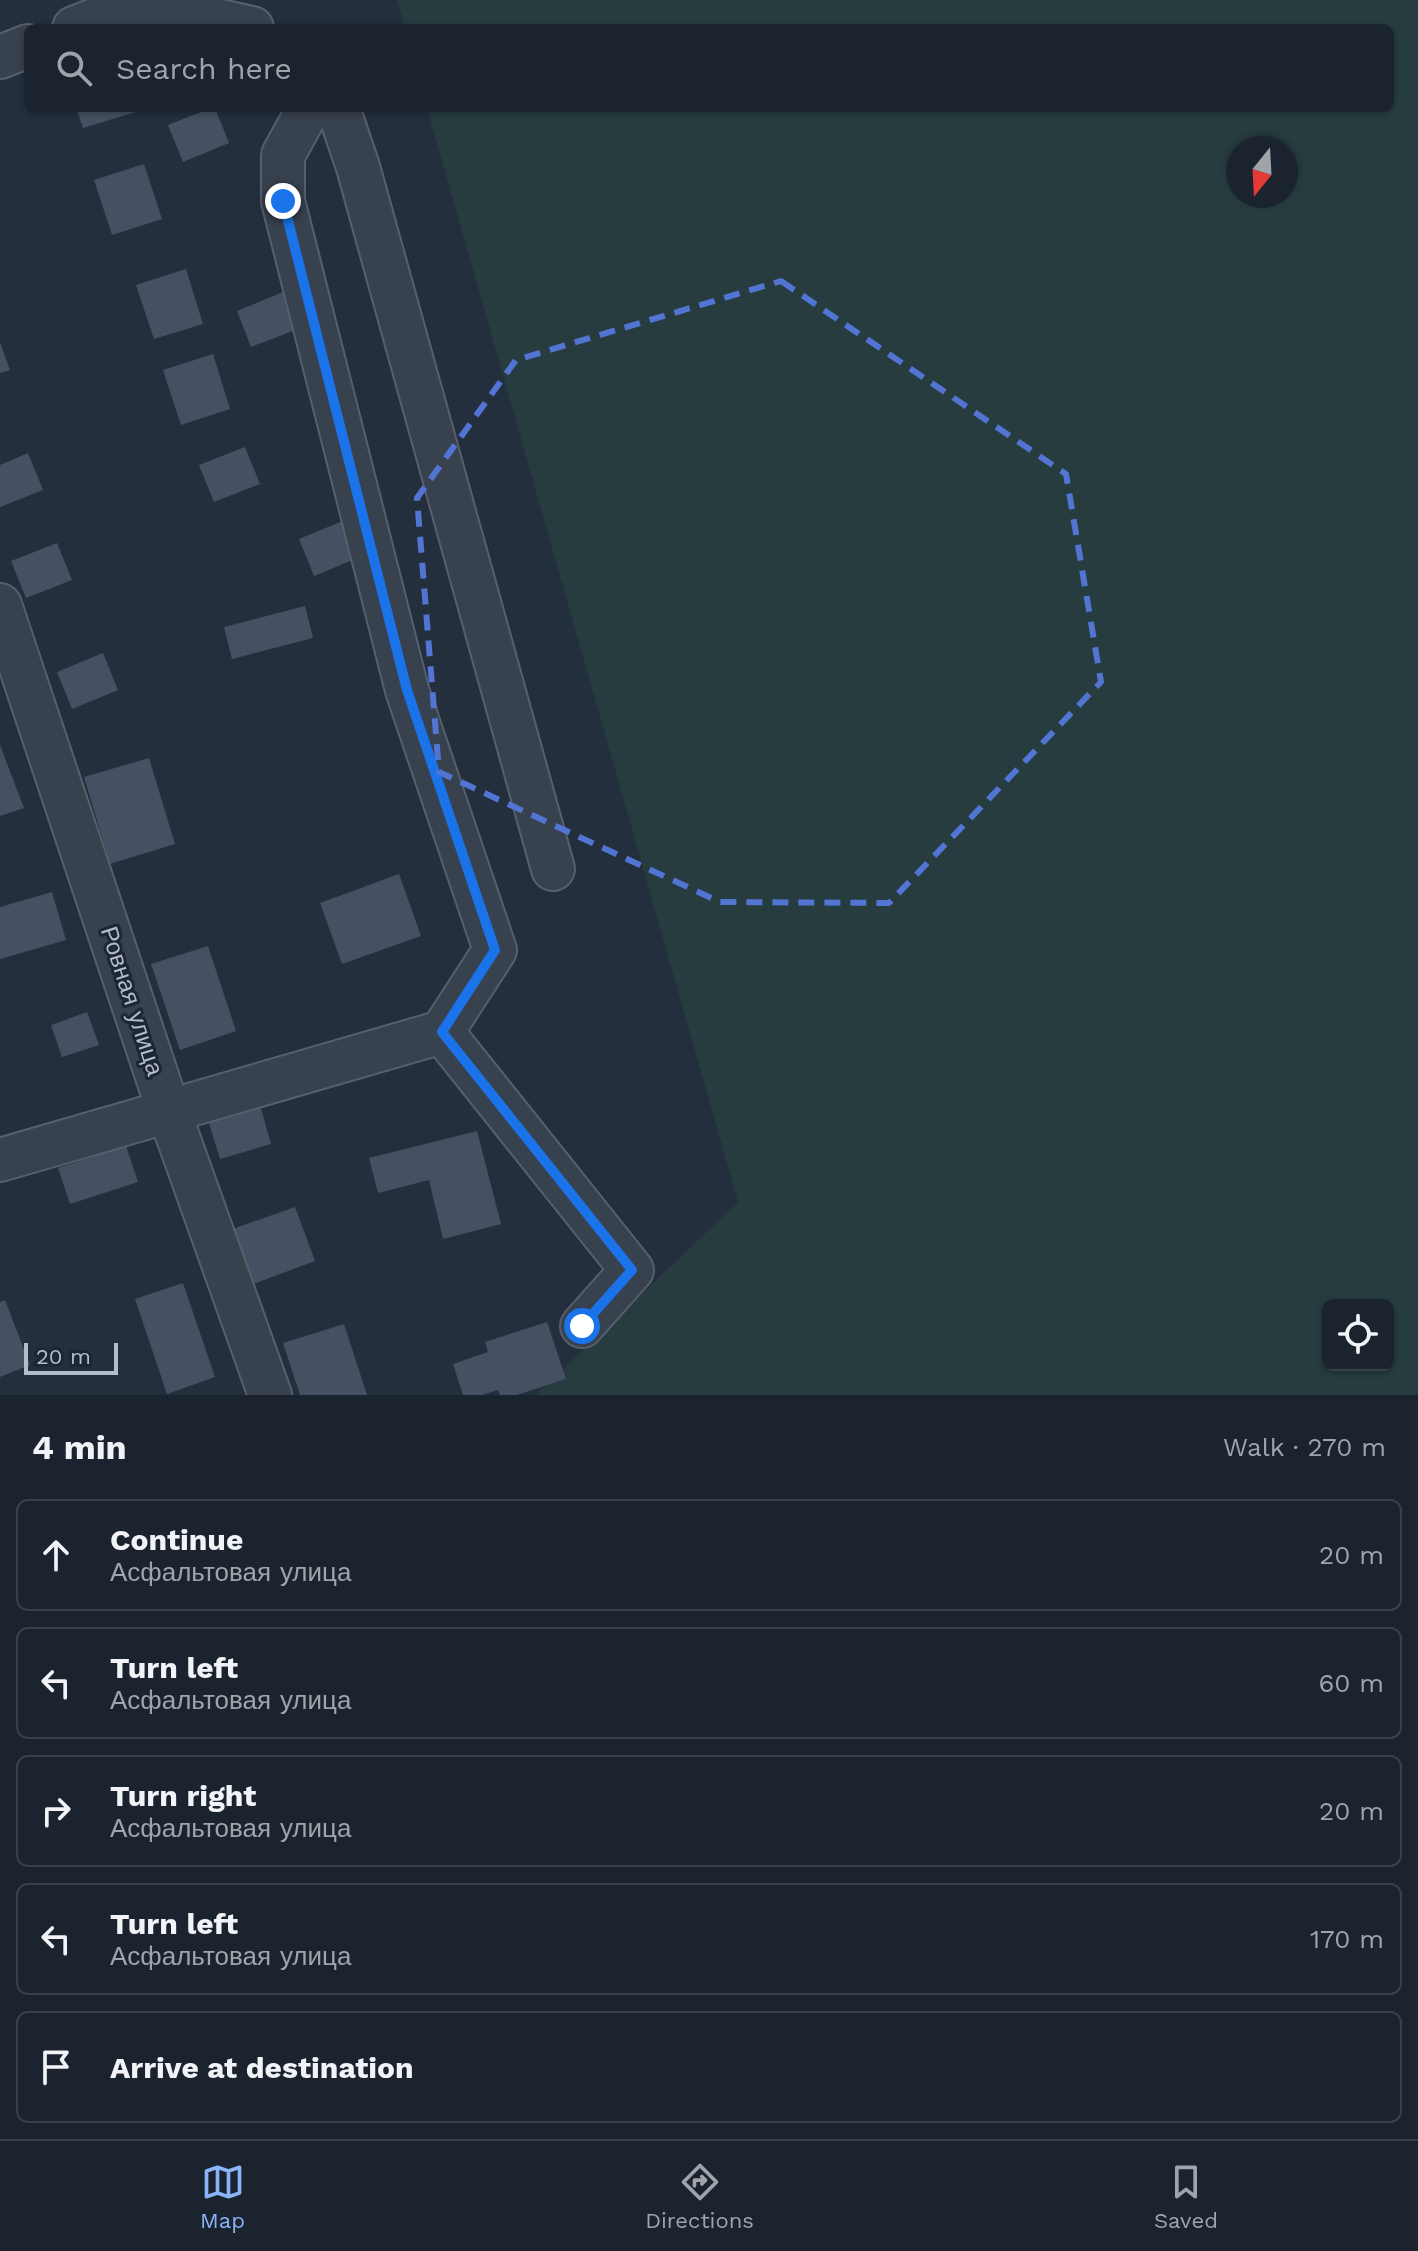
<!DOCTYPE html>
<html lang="en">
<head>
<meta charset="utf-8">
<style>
  :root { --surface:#1b232e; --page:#242b36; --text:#f1f3f6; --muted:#a0a4aa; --line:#39404a; --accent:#8ab4f8 }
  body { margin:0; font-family:"Work Sans",sans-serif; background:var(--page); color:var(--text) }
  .controls { position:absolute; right:24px; bottom:24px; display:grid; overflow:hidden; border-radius:12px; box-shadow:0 2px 6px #0004 }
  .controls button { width:72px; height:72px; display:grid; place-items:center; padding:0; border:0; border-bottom:2px solid var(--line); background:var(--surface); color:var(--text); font:40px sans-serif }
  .compass { position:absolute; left:1226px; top:136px; width:72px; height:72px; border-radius:50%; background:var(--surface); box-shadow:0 2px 6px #0004; rotate:198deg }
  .scale { position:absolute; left:24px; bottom:20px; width:94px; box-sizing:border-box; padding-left:8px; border:4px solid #b4bcc9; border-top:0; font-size:22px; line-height:28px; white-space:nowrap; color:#b4bcc9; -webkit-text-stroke:6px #1d2633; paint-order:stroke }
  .stop { position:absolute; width:24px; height:24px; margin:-18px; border:6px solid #1a73e8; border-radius:50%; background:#fff }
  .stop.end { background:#1a73e8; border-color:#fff; box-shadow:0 2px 8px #0008 }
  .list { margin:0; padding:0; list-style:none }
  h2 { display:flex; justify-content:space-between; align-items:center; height:104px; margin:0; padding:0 32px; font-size:34px }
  h2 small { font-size:26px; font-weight:400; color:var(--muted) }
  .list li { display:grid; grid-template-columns:52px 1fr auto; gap:24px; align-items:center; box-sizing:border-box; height:112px; margin:0 16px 16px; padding:0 16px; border:2px solid var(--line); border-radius:12px }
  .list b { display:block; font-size:30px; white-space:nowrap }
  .list p { margin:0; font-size:26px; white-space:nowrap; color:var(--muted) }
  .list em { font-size:26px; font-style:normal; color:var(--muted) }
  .icon { flex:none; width:44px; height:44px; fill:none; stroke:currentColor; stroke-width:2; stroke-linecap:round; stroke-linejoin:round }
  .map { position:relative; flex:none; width:1418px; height:1395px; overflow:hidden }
  .search { position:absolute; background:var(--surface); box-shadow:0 2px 6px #0004; left:24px; right:24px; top:24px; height:88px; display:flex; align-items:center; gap:20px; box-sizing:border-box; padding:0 28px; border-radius:12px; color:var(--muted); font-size:30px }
  .sheet { height:744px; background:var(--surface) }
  nav { display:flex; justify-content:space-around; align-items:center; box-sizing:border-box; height:112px; border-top:2px solid var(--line); background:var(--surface); font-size:22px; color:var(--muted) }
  nav a { display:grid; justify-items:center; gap:4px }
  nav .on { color:var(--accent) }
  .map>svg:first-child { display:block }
  .green { fill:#263c3f; fill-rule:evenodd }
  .building { fill:#455162 }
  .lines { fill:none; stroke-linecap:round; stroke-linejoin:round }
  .minor-casing { stroke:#565f6c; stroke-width:46 }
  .minor { stroke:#38414e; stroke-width:42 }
  .route { stroke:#1a73e8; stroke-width:10 }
  .marked { fill:none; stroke:#5274d3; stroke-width:6; stroke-dasharray:16 10; stroke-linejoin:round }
  .labels { text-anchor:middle; stroke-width:6; stroke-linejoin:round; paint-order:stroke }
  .street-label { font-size:24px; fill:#b4bcc9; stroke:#1d2633 }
</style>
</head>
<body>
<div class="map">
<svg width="1418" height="1395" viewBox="0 0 1418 1395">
  <rect width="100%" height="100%" fill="#242f3e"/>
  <path class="green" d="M397 0H1418V1395H536L738 1202 427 108H1390V28H405ZM1238 148H1286V196H1238ZM1328 1305H1388V1365H1328Z"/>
  <path class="building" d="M76 108H138L139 111 83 128Z
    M211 108H215L229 143 183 162 168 125Z
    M144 164 162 219 112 235 94 180Z
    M186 269 203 324 154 339 136 285Z
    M283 292 298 329 251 347 237 311Z
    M0 342 10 370 0 373Z
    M213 354 230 409 181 425 163 370Z
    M245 447 260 484 214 502 199 465Z
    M28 453 43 490 0 507V465Z
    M345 520 360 557 314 576 299 539Z
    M57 543 72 580 26 598 11 561Z
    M305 606 313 638 232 659 224 627Z
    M103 653 118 690 72 709 57 672Z
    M0 745 24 808 0 816Z
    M149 758 175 844 110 864 84 777Z
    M399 874 421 936 342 964 320 903Z
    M52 892 66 940 0 959V907Z
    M208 946 236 1031 180 1050 151 964Z
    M87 1012 99 1045 62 1057 51 1025Z
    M260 1105 271 1144 220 1159 208 1120Z
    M477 1131 501 1224 443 1239 429 1180 378 1193 369 1158Z
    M126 1146 138 1182 70 1204 58 1168Z
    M295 1207 315 1261 253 1284 233 1229Z
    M183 1283 215 1377 167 1394 135 1299Z
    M5 1300 30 1365 0 1377V1302Z
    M547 1322 566 1379 517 1395H500L498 1390 482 1395H463L453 1364 488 1352 485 1342Z
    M344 1324 367 1395H300L283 1343Z"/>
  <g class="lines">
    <g class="minor-casing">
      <path id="minor" d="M138 0 137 3 252 28
        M74 28 137 3
        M0 57 28 46
        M309 108 283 155V201L407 690 495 950 442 1032
        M338 108 358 167 553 869
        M0 605 168 1109 270 1395
        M442 1032 632 1270 582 1326
        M0 1160 442 1032"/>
    </g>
    <use href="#minor" class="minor"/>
  </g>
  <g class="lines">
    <path class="route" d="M283 201 407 690 495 950 442 1032 632 1270 582 1326"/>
  </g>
  <path class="marked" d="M781 281 1066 474 1101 682 889 903 720 902 439 772 417 498 516 360Z"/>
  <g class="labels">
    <g class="street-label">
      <text transform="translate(132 1001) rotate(72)" y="8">Ровная улица</text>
    </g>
  </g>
</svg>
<div class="controls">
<button><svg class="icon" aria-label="locate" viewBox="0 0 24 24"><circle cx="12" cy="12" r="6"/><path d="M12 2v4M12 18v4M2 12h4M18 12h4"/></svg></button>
</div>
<svg class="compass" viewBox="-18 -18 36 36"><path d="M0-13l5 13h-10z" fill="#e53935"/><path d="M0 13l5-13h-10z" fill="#a0a4aa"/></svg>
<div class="scale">20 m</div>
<div class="stop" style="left:582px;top:1326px"></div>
<div class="stop end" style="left:283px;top:201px"></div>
<div class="search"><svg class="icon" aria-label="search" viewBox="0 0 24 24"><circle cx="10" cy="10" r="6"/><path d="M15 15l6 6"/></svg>Search here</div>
</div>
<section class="sheet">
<h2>4 min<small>Walk · 270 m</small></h2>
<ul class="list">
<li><svg class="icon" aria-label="ahead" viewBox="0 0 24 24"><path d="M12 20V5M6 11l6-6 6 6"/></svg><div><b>Continue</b><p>Асфальтовая улица</p></div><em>20 m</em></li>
<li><svg class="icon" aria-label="left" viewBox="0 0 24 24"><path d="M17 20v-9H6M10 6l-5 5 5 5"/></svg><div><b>Turn left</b><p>Асфальтовая улица</p></div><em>60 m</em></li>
<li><svg class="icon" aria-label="right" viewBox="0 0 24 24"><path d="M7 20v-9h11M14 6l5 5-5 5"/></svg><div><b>Turn right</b><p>Асфальтовая улица</p></div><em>20 m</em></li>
<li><svg class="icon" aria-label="left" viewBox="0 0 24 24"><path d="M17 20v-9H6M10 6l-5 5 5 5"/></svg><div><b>Turn left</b><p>Асфальтовая улица</p></div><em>170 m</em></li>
<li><svg class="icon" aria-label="arrive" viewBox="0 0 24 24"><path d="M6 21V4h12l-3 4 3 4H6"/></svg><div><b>Arrive at destination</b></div></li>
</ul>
</section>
<nav>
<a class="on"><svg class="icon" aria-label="map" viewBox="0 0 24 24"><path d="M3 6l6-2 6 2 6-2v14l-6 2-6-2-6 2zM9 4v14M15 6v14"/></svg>Map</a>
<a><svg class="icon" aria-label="directions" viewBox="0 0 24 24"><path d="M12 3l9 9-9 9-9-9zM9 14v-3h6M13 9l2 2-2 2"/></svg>Directions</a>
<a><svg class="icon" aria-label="saved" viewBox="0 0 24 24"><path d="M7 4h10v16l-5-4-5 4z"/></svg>Saved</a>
</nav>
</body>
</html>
